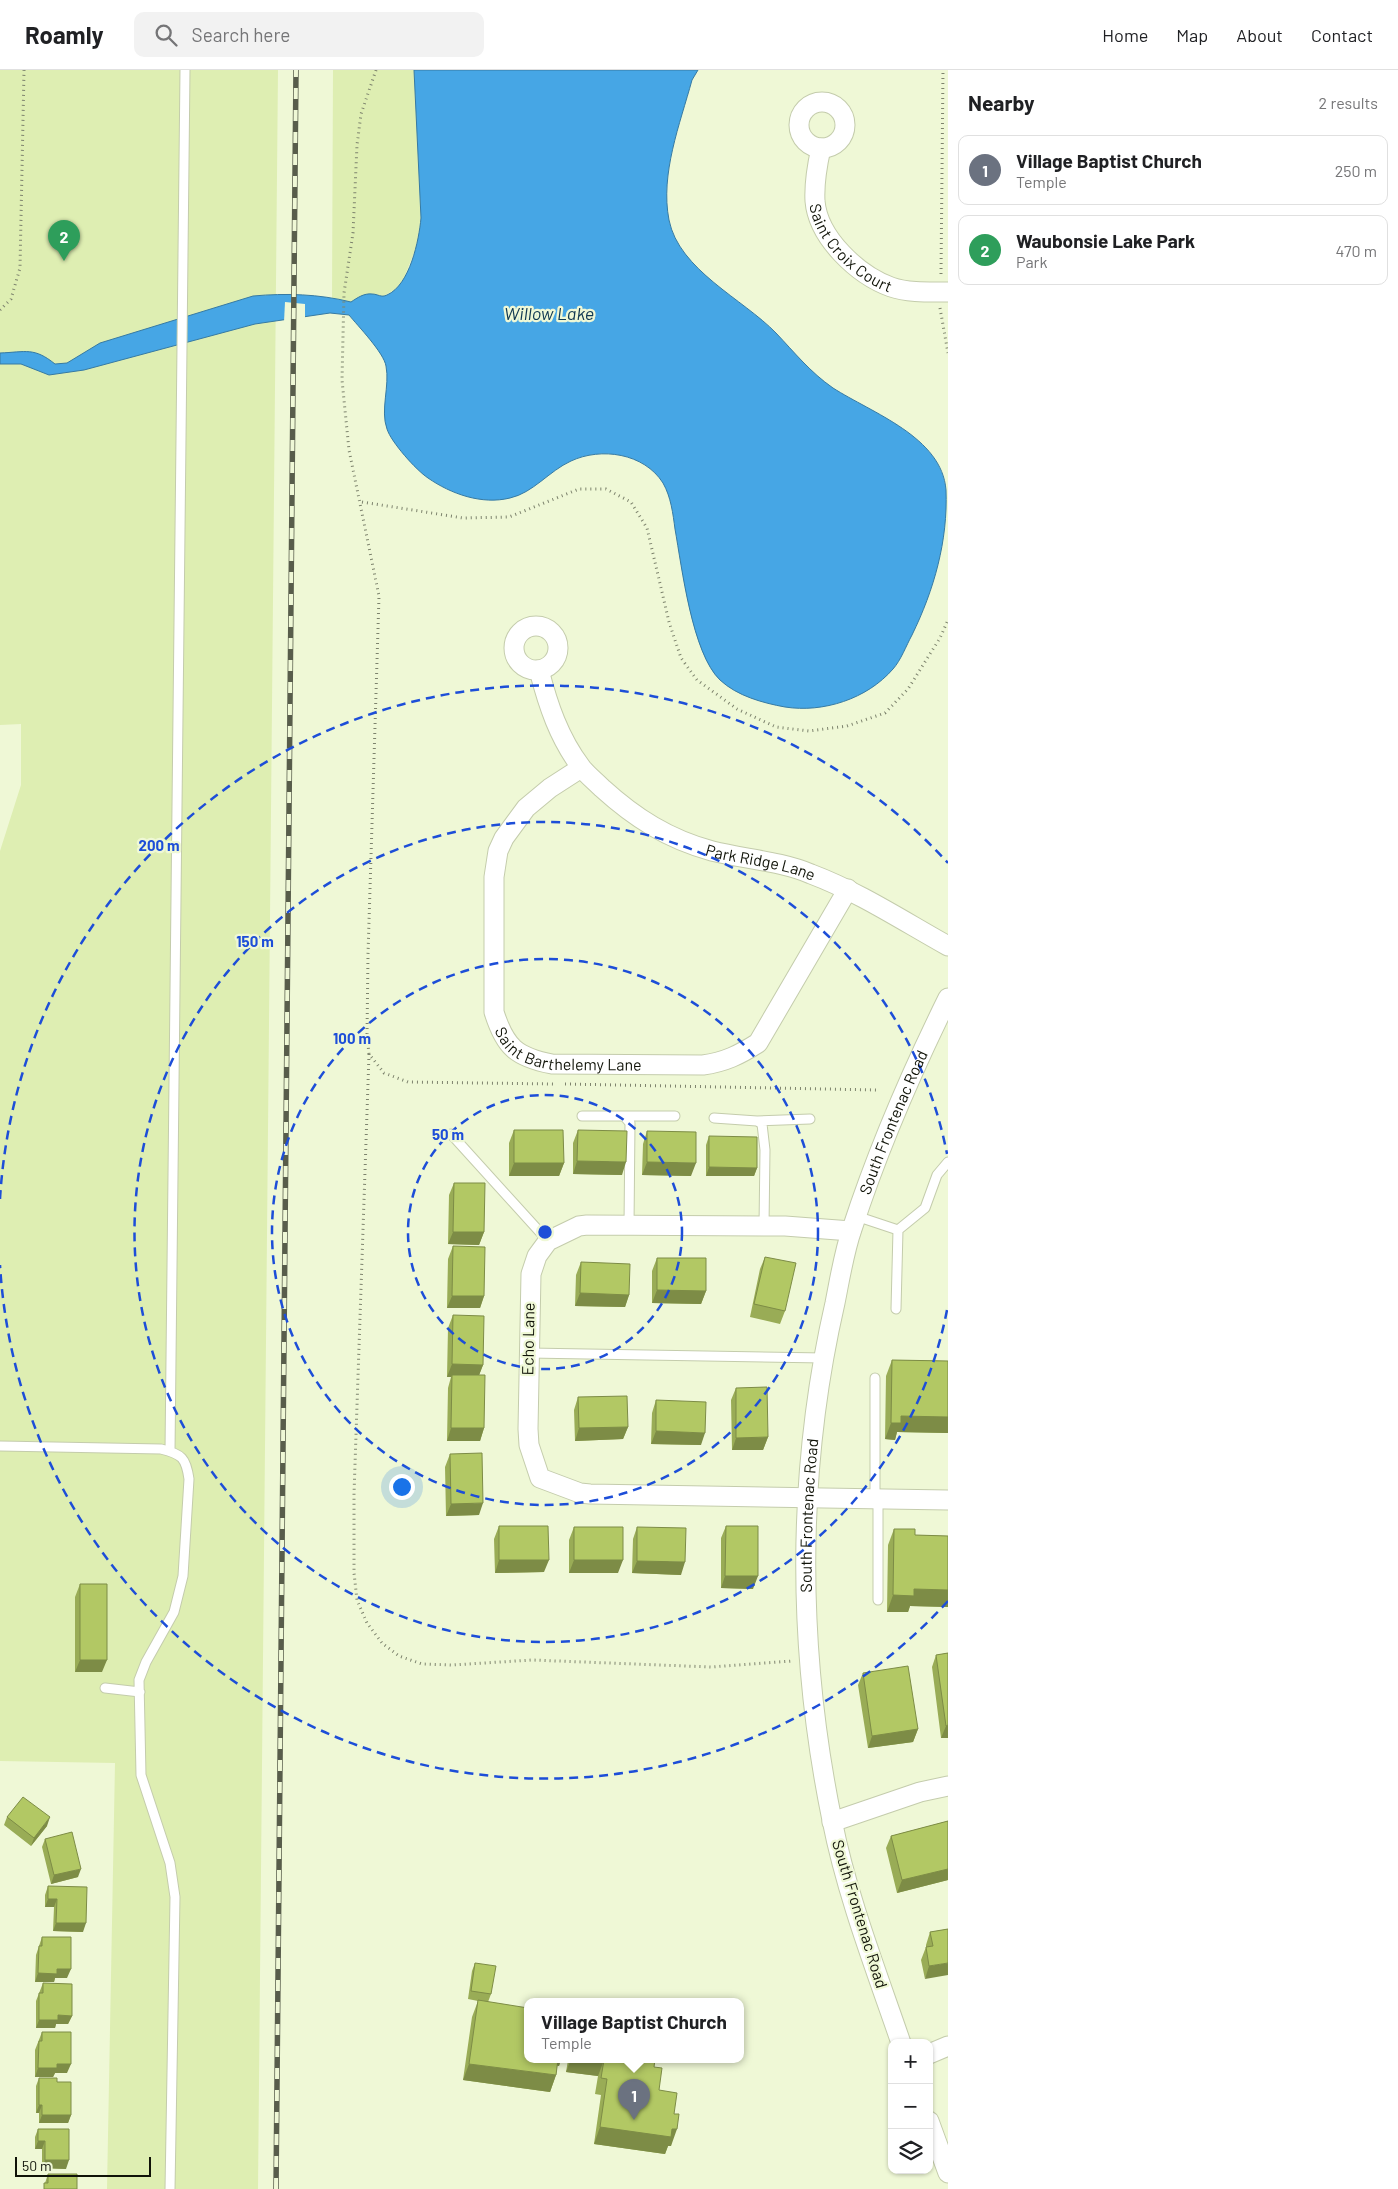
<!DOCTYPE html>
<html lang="en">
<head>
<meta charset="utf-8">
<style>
  :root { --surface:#fff; --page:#f2f2f2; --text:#202124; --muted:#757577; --line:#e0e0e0; --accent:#2372a4 }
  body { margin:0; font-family:Barlow,sans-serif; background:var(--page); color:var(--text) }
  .controls { position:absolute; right:15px; bottom:15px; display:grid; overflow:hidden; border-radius:10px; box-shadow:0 1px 4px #0004 }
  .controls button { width:45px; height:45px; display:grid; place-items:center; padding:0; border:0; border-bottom:1px solid var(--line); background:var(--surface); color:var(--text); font:25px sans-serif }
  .scale { position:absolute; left:15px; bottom:12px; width:136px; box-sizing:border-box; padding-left:5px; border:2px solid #101308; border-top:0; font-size:14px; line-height:18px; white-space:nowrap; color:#101308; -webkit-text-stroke:4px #eff8d6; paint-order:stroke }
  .you { position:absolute; left:401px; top:1416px; width:18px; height:18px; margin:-12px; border:4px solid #fff; border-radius:50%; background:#1a73e8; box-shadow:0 0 0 8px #1a73e833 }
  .badge { display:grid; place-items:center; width:32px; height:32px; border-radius:50%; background:var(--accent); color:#fff; font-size:16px; font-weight:700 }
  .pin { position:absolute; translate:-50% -41px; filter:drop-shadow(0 1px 2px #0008) }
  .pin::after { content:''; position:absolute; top:26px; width:18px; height:15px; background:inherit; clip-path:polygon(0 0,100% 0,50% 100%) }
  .popup { position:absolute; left:524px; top:1928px; width:220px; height:65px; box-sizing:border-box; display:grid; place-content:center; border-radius:10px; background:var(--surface); filter:drop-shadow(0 1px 4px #0005); font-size:16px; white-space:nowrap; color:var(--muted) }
  .popup b { font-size:19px; color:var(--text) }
  .popup::after { content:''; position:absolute; left:50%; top:100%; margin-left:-10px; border:10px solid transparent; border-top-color:var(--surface) }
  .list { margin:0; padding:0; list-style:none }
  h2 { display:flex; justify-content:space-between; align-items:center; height:65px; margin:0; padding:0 20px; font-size:21px }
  h2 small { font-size:16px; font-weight:400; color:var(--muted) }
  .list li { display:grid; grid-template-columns:32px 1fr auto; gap:15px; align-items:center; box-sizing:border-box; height:70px; margin:0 10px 10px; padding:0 10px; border:1px solid var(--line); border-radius:10px }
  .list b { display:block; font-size:19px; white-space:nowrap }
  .list p { margin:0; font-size:16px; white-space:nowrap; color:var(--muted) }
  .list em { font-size:16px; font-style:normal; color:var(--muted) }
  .icon { flex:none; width:28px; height:28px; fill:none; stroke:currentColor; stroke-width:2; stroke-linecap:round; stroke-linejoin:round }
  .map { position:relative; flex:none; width:948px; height:2119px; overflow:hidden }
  header { display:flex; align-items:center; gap:30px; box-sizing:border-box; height:70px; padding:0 25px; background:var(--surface); border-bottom:1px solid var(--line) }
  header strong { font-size:24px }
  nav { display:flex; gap:28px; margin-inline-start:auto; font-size:18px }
  .search { width:350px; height:45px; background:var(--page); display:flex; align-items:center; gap:12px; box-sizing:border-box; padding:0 18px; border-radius:10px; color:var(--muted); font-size:19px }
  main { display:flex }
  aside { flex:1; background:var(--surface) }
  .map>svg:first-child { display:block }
  .green { fill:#deeeb2 }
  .water { fill:#46a6e5; stroke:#367aa3 }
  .pier { fill:#eff8d6 }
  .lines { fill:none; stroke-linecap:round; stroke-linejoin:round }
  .lane-casing { stroke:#c4ccac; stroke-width:11 }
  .street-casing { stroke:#c4ccac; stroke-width:21 }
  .path { stroke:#7d836d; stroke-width:3; stroke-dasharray:1 4; stroke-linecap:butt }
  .lane { stroke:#fff; stroke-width:9 }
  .street { stroke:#fff; stroke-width:19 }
  .rail-casing { stroke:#585d4b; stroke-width:5.5 }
  .rail { stroke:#eff8d6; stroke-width:4; stroke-dasharray:11; stroke-linecap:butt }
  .wall { fill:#99ac56 }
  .shaded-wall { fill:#7d8c46 }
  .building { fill:#b2c864; stroke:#7d8c46 }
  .ring { fill:none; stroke:#1d4ed8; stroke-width:2.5; stroke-dasharray:9 6 }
  .labels { text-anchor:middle; stroke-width:4.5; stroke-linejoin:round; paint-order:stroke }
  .street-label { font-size:16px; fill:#101308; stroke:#eff8d6 }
  .water-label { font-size:18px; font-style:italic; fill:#103852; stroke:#eff8d6 }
  .centre { fill:#1d4ed8; stroke:#eff8d6; stroke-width:2.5 }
  .ring-label { font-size:15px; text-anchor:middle; font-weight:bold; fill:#1d4ed8; stroke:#eff8d6; stroke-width:4.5; stroke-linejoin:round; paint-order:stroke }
</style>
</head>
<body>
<header>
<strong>Roamly</strong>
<div class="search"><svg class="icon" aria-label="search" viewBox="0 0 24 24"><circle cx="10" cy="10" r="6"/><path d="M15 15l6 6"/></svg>Search here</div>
<nav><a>Home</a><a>Map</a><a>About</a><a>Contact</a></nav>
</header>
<main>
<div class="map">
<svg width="948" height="2119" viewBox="0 0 948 2119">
  <rect width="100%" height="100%" fill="#eff8d6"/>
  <path class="green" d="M0 0H278L258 2119H107L115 1693 0 1691V781L21 715V654L0 655Z
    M333 0H414L415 15 421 148 419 170 404 208 396 219 382 227C369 223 362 225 351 232L332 228Z"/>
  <path class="water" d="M414 0H698L692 10C680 54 660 104 669 150 679 200 743 229 776 263 795 283 810 302 833 318 872 343 942 367 946 420 948 471 934 520 912 565 906 576 901 590 893 599 867 629 823 643 785 637 763 633 737 626 720 610 692 583 682 498 675 459 673 444 671 427 663 413 644 383 601 377 571 391 549 401 533 423 510 428 482 435 451 424 428 408 416 400 391 372 387 359 380 340 390 316 386 296 384 283 358 256 349 245L330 243 255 254 84 300 49 305 21 294H0V283C26 282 34 277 55 294L67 293 100 273 253 226C286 223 319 224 351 232 357 228 364 223 372 224 378 224 381 228 387 225 410 215 419 170 421 148Z"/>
  <path class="pier" d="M285 232 305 234V249L284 252Z"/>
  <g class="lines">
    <g class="lane-casing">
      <path id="lane" d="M582 1046H624L630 1053 629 1155
        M624 1046H675
        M714 1048 757 1051 762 1054 765 1080 764 1156
        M757 1051 810 1049
        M451 1064 548 1171
        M856 1146 898 1160
        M896 1239 898 1160 925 1138 937 1105 948 1092
        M529 1283 824 1288
        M875 1308V1428
        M0 1376 161 1379C182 1384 186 1388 189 1409L183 1506 174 1542 146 1592 139 1610 141 1705 170 1793 175 1827 170 2119
        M170 1381 185 0
        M878 1428V1530
        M105 1618 140 1622"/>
    </g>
    <g class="street-casing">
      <g id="street">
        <circle cx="822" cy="55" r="23"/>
        <path id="s1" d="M821 78C817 96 814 113 815 131 818 168 858 205 891 217 908 223 930 222 948 222"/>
        <circle cx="536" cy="578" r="22"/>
        <path id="s2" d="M539 600C548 635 559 668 581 697 586 704 595 711 602 718 635 748 668 769 712 781 744 789 780 791 811 804 859 822 903 851 948 876"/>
        <path id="s3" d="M581 698 550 718 526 738 504 768 498 781 494 807V942C505 977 516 987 552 994L703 995C725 992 739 985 758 973L848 819"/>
        <path d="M851 1161 785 1156 587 1155 579 1156 548 1171 537 1186 531 1204 528 1359 529 1375 540 1408 580 1423 590 1424 948 1430"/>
        <path d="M832 1752 920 1722 948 1716"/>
        <path id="s4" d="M901 1973C876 1900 847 1826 832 1750 797 1579 796 1403 835 1233 840 1208 844 1182 852 1159 878 1079 911 1003 948 928"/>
        <path d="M929 1984 948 1976"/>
        <path d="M929 2051 948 2103"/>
      </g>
    </g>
    <path class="path" d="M376 0 361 44 357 75 353 163 344 223 342 310 349 380 379 526 368 884 367 965 369 984 384 1003 408 1012 554 1014
      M941 204 943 0
      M940 238 948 283
      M0 240 11 229 20 198 24 0
      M362 432 463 448 509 447 579 419H606L631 432 647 458 669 552 681 588 697 610 737 639 776 657 809 661 847 656 885 643 908 619 940 568 948 550
      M369 984 354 1424V1503L357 1530 367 1553 382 1573 399 1586 422 1594 452 1595 532 1590 711 1597 792 1591
      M565 1014 877 1020"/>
    <use href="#lane" class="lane"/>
    <use href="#street" class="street"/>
    <g class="rail-casing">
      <path id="rail" d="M276 2119 296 0"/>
    </g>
    <use href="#rail" class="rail"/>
  </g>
  <path class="wall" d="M514 1060 564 1093 559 1106H509V1073Z
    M578 1060 622 1105 573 1104V1073Z
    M647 1061 691 1106 642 1105 643 1074Z
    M709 1066 757 1098 754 1106H706V1075Z
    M454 1113 484 1162 479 1175 448 1174 449 1125Z
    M453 1176 484 1226 480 1238H447L448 1189Z
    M765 1187 785 1241 780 1254 750 1247 760 1199Z
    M657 1188 706 1221 701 1234 652 1233V1201Z
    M581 1192 629 1225 625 1237 575 1236 576 1205Z
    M453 1245 483 1295 479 1305 484 1358 480 1371H447L448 1318 451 1307H447L448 1258Z
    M892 1290 948 1291V1363L897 1362 895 1370 885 1369 886 1306Z
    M736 1318 768 1367 763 1380H732L731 1330Z
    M578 1327 628 1357 623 1369 575 1371 574 1340Z
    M656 1330 701 1375 651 1374 652 1343Z
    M450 1384 479 1445 446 1446 445 1397Z
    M499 1456 544 1502 495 1503 494 1469Z
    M726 1456 753 1519 721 1518V1468Z
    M574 1457 618 1503H569V1470Z
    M637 1457 681 1505 632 1503 633 1469Z
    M894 1459 915 1465 948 1466V1537L910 1536 908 1542H887L888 1475Z
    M80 1514 102 1602H75V1527Z
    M948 1583V1668H941L932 1597 936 1585Z
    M863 1603 918 1659 913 1672 868 1678 858 1615Z
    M7 1747 47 1756 31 1776 4 1755Z
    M948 1751V1810L897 1823 886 1778 891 1766Z
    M45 1769 78 1807 51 1814 42 1777Z
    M48 1816 83 1862 53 1861 54 1837H45V1825Z
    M948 1859 925 1909 921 1890 926 1877V1875L930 1862Z
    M42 1867 67 1908H55L54 1912H35L36 1885Z
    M475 1893 491 1924 488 1932 528 1989H561L559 1996 557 1995 556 2005 550 2022 463 2010 472 1947 478 1931 468 1929 472 1901Z
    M43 1913 72 1946 68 1954H56L55 1958H36V1931Z
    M42 1962 67 2003H55L53 2007H35V1980Z
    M563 1989H655L654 1997 659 2020 674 2044 671 2076H668L665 2084 594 2074 601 2025 595 2024 598 2006 566 2002 568 1990Z
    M39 2008 57 2012 71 2045 68 2053H39V2043H36V2016Z
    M38 2059 66 2099 42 2098V2079H35V2067Z
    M48 2104 77 2119 45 2113Z"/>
  <path class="shaded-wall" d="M577 1091 626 1092 622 1105 573 1104Z
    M647 1092 696 1093 691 1106 642 1105Z
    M514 1093H564L559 1106H509Z
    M709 1097 757 1098 754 1106H706Z
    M453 1162H484L479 1175 448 1174Z
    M657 1220 706 1221 701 1234 652 1233Z
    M580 1223 629 1225 625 1237 575 1236Z
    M452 1226H484L480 1238H447Z
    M452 1294 483 1295 478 1308 452 1305 451 1307H447Z
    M901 1346 948 1347V1363L897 1362 895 1370 885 1369 891 1353Z
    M628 1357 623 1369 575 1371 579 1358Z
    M451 1358H484L480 1371H447Z
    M656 1361 705 1363 701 1375 651 1374Z
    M768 1367 763 1380H732L736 1368Z
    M483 1433 479 1445 446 1446 451 1434Z
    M499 1490H549L544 1502 495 1503Z
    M574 1490H623L618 1503H569Z
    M637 1491 685 1492 681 1505 632 1503Z
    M725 1506H758L753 1519 721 1518Z
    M914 1519 948 1520V1537L910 1536 908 1542H887L893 1525Z
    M80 1590H107L102 1602H75Z
    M948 1655V1668H941L946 1656Z
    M918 1659 913 1672 868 1678 872 1666Z
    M50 1747 47 1756 31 1776 34 1768Z
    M81 1799 78 1807 51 1814 54 1805Z
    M948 1799V1810L897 1823 902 1810Z
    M48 1829H57L54 1837H45Z
    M56 1853H86L83 1862 53 1861Z
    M948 1893V1905L925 1909 929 1896Z
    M57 1899H71L67 1908H55L54 1912H35L38 1903Z
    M58 1945 72 1946 68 1954H56L55 1958H36L39 1950Z
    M556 1989H561L559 1996 554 1995Z
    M571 1989H598L604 1990 598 2006 566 2002Z
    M57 1994H71L67 2003H55L53 2007H35L38 1998Z
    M469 1994 556 2005 550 2022 463 2010Z
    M39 2035H42L39 2043H36Z
    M42 2045H71L68 2053H39Z
    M600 2057 672 2059H677L671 2076H668L665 2084 594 2074Z
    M38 2071H45L42 2079H35Z
    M45 2090H69L66 2099 42 2098Z"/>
  <path class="building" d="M514 1060H563L564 1093H514Z
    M578 1060 627 1061 626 1092 577 1091Z
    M647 1061 696 1062V1093L647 1092Z
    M709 1066 757 1067V1098L709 1097Z
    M454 1113H485L484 1162H453Z
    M453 1176 485 1177 484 1226H452Z
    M765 1187 796 1193 785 1241 754 1234Z
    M657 1188H706V1221L657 1220Z
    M581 1192 630 1194 629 1225 580 1223Z
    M453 1245 484 1246 483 1295 452 1294Z
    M892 1290 948 1291V1347L901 1346V1353H891Z
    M452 1305H485L484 1358H451Z
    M767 1317 768 1367 736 1368V1318Z
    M627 1326 628 1357 579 1358 578 1327Z
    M656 1330 706 1332 705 1363 656 1361Z
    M482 1383 483 1433 451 1434 450 1384Z
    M499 1456H548L549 1490H499Z
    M726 1456H758V1506H725Z
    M574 1457H623V1490H574Z
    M637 1457 686 1458 685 1492 637 1491Z
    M894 1459H915V1465L948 1466V1520L914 1519V1526L893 1525Z
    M80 1514H107V1590H80Z
    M948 1583V1655L946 1656 936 1585Z
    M908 1596 918 1659 872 1666 863 1603Z
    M23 1727 50 1747 34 1768 7 1747Z
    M948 1751V1799L902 1810 891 1766Z
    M72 1762 81 1799 54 1805 45 1769Z
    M48 1816 87 1817 86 1853H56L57 1829H48Z
    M948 1859V1893L929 1896 926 1877 933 1876 930 1862Z
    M42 1867H71V1899H57V1904L38 1903 39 1876H42Z
    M475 1893 496 1896 491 1924 471 1921Z
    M43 1913 72 1914V1946L58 1945V1950H39V1923H43Z
    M478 1930 528 1938V1989H558L556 2005 469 1994Z
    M42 1962H71V1994H57V1998H38L39 1971H42Z
    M598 1989H655L654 1997 662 1998 659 2020 677 2023 674 2044H679L677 2059H672L671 2067 600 2057 607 2009 601 2008 604 1990Z
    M39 2008H57V2012H71V2045H42V2035H39Z
    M38 2059H69V2090H45V2071H38Z
    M48 2104H77V2119H44V2113H48Z"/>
  <g class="ring">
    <circle cx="545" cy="1162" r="137"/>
    <circle cx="545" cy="1162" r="273"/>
    <path d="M947 1240A410 410 0 1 1 947 1084"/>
    <path d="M948 1531A546 546 0 0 1 0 1195M0 1129A546 546 0 0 1 948 793"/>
  </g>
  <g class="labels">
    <g class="street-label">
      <text dy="6" stroke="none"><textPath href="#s1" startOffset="115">Saint Croix Court</textPath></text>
      <text dy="6" stroke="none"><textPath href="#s2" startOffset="314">Park Ridge Lane</textPath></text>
      <text dy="6" stroke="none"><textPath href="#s3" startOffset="376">Saint Barthelemy Lane</textPath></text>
      <text dy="6" stroke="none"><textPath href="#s4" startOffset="945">South Frontenac Road</textPath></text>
      <text transform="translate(528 1269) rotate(-89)" y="6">Echo Lane</text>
      <text dy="6" stroke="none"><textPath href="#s4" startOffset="540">South Frontenac Road</textPath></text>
      <text transform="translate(860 1844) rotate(73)" y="6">South Frontenac Road</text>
    </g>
    <g class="water-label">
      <text x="549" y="250">Willow Lake</text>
    </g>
  </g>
  <circle cx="545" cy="1162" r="8" class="centre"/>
  <g class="ring-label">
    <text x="159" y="781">200 m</text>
    <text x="255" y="877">150 m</text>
    <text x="352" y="974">100 m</text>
    <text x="448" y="1070">50 m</text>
  </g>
</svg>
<div class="controls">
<button>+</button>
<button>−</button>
<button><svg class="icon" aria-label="layers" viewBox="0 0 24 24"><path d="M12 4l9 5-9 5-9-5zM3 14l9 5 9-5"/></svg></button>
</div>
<div class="scale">50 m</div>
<div class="you"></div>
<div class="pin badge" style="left:634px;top:2050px;background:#6b7280">1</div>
<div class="popup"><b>Village Baptist Church</b>Temple</div>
<div class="pin badge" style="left:64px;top:191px;background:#2e9e5b">2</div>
</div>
<aside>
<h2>Nearby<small>2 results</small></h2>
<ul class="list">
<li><span class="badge" style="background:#6b7280">1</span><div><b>Village Baptist Church</b><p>Temple</p></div><em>250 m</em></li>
<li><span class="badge" style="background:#2e9e5b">2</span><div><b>Waubonsie Lake Park</b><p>Park</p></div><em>470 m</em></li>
</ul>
</aside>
</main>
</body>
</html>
